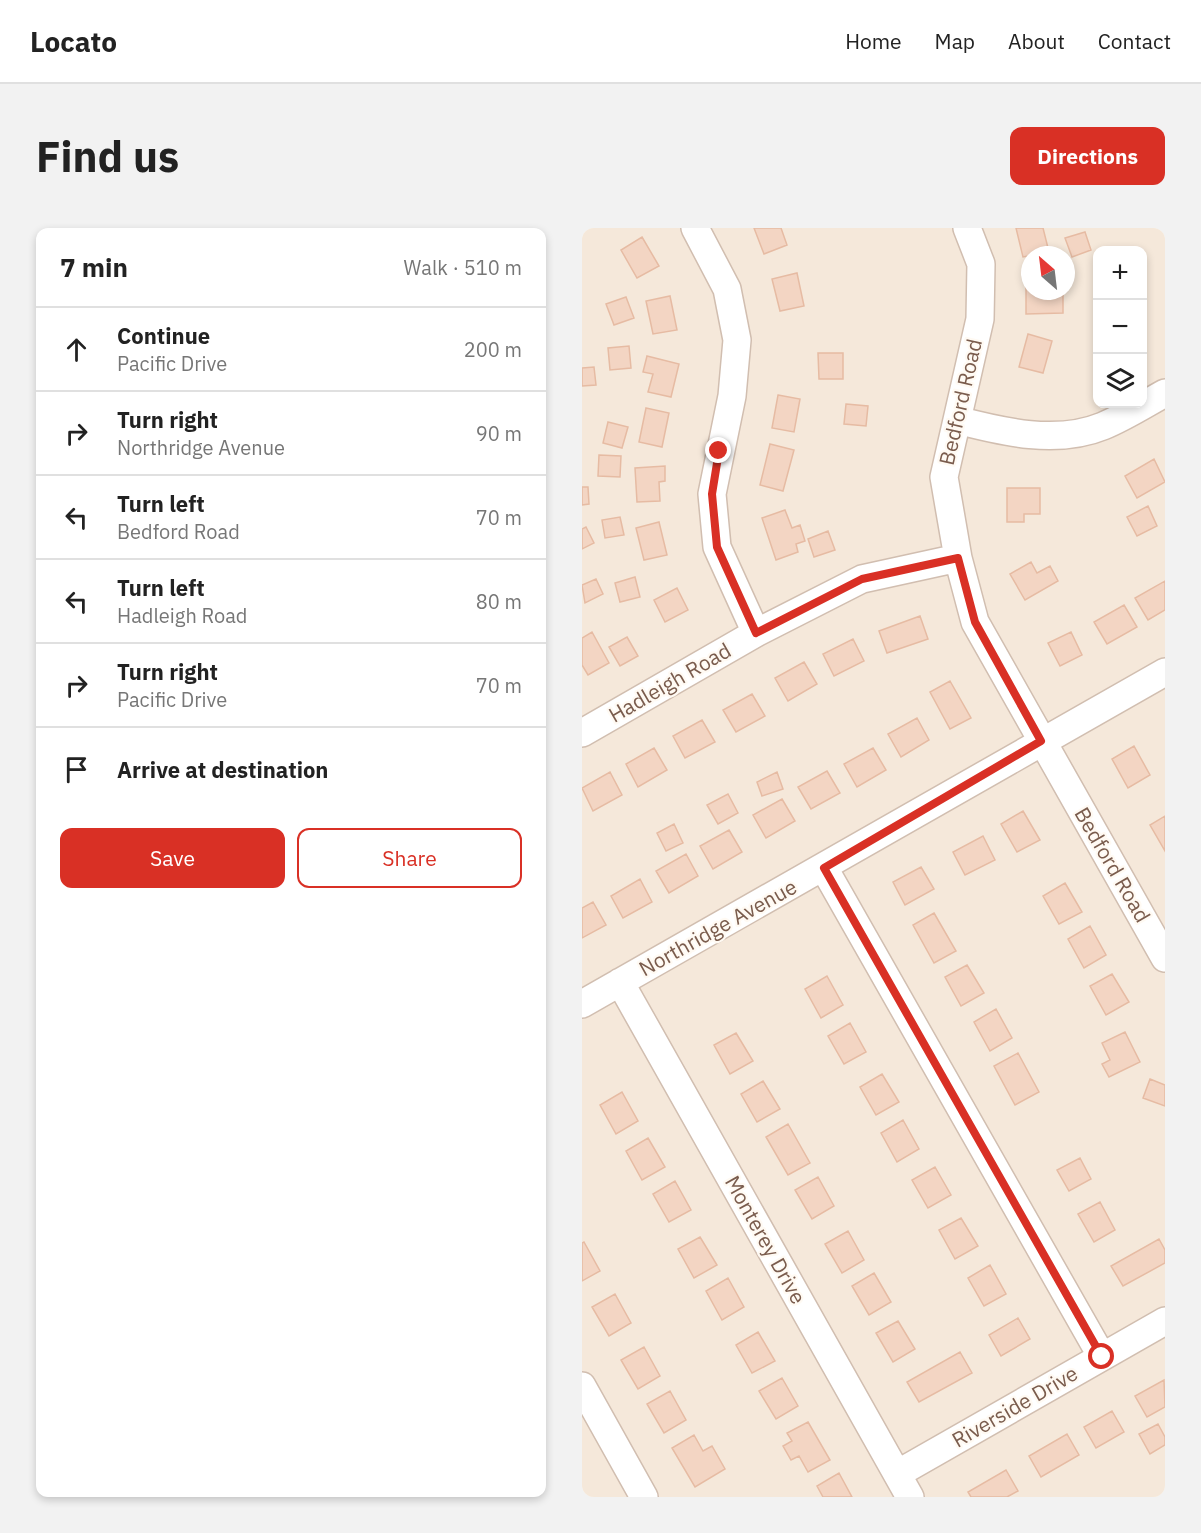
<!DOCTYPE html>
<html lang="en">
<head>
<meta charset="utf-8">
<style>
  :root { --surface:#fff; --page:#f2f2f2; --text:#222; --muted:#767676; --line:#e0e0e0; --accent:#d93025 }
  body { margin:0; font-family:"IBM Plex Sans",sans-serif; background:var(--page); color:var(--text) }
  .controls { position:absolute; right:18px; top:18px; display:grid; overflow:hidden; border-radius:12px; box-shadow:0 3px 9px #0003 }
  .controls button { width:54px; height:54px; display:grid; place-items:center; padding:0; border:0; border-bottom:2px solid var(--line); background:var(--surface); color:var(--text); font:30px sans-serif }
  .compass { position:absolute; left:439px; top:18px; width:54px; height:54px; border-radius:50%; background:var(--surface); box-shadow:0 3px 9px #0003; rotate:332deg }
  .stop { position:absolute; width:18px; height:18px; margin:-14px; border:4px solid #d93025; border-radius:50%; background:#fff }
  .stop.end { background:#d93025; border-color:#fff; box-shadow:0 2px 6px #0008 }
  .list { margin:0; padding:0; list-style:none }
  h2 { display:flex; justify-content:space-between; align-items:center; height:78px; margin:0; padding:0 24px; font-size:26px }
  h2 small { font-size:20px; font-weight:400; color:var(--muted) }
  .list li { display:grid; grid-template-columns:39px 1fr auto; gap:18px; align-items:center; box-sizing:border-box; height:84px; padding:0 24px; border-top:2px solid var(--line) }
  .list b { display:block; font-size:22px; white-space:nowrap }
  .list p { margin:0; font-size:20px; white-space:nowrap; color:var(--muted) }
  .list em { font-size:20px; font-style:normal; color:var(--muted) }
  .actions { display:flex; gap:12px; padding:18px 24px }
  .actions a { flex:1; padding:14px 0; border:2px solid var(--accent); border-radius:12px; text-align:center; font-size:21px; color:var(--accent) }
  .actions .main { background:var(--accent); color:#fff }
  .icon { flex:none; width:33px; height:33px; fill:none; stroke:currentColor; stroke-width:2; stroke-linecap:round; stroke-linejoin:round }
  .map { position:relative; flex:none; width:583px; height:1269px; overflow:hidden; border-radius:12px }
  header { display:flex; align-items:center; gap:36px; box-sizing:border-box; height:84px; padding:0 30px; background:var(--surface); border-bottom:2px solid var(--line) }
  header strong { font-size:28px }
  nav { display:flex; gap:33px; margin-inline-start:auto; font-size:21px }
  .intro { display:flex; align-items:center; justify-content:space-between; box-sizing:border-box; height:144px; padding:0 36px }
  h1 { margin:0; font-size:42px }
  .button { padding:15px 27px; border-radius:12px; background:var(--accent); color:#fff; font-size:21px; font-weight:700 }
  main { display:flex; gap:36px; padding:0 36px }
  aside { flex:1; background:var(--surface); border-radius:12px; box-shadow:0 3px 9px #0003 }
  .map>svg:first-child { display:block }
  .residential { fill:#f5e8da; fill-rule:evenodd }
  .building { fill:#f3d5c3; stroke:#e6bba3; stroke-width:1.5 }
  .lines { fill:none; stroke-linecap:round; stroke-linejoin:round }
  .minor-casing { stroke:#d1beb0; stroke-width:30 }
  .minor { stroke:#fff; stroke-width:27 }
  .route { stroke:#d93025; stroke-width:8 }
  .labels { text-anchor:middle; stroke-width:4.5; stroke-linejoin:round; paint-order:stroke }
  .street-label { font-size:21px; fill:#7a5c4d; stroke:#fffaf3 }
</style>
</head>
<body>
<header>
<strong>Locato</strong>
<nav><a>Home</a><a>Map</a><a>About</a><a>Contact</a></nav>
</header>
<div class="intro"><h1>Find us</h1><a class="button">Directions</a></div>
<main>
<aside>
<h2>7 min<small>Walk · 510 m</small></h2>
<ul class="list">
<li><svg class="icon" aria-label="ahead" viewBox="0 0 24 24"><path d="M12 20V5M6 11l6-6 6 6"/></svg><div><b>Continue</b><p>Pacific Drive</p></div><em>200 m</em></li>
<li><svg class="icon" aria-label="right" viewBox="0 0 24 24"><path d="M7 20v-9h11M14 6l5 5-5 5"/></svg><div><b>Turn right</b><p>Northridge Avenue</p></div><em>90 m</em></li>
<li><svg class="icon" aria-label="left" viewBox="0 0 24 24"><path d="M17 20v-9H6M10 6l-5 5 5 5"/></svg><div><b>Turn left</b><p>Bedford Road</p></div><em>70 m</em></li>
<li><svg class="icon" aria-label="left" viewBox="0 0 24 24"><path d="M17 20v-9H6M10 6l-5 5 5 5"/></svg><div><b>Turn left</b><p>Hadleigh Road</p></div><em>80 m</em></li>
<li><svg class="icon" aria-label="right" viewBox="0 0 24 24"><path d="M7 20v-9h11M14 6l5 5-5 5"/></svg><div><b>Turn right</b><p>Pacific Drive</p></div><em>70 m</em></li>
<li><svg class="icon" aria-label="arrive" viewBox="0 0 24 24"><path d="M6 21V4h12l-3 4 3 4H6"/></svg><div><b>Arrive at destination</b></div></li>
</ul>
<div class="actions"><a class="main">Save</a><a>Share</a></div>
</aside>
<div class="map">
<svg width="583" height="1269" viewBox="0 0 583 1269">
  <rect width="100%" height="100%" fill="#fdf6ec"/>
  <path class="residential" d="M0 0H583V1269H0ZM516 22H560V176H516ZM448 27H484V63H448Z"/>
  <path class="building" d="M172 0H199L205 17 182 26Z
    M434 0H461L467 24 441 29Z
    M503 4 509 22 490 29 483 10Z
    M60 9 77 38 55 50 39 22Z
    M215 45 222 78 198 83 190 51Z
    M444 50H448V63H481V85L444 86Z
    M88 68 95 102 71 106 64 73Z
    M44 69 52 90 32 97 24 76Z
    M446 106 470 113 461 145 437 139Z
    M47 118 49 140 28 142 26 120Z
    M236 125H261V151H237Z
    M65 128 97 136 89 169 66 164 71 146 61 144Z
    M12 139 14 157 0 158V140Z
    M196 167 218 171 212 204 190 200Z
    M264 176 286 178 284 198 262 196Z
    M64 180 87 185 80 219 57 214Z
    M26 194 46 199 40 220 21 215Z
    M188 216 212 222 201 263 178 257Z
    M17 227 39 228 38 249 16 248Z
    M572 231 583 254 555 270 543 248Z
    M83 238V253L77 254 78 273 55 274 53 240Z
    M0 259H6L7 276 0 277Z
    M425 260H458V286H442V294H425Z
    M566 278 575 298 555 308 545 289Z
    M203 282 210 300 218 297 223 313 214 316 216 324 194 332 180 290Z
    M38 289 42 307 23 310 20 292Z
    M77 294 85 327 62 332 54 300Z
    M4 299 12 315 0 321V301Z
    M246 303 253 322 232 329 226 311Z
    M449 334 455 345 468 338 476 353 443 372 428 346Z
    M53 349 58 369 38 374 33 355Z
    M14 351 21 366 3 375 0 357Z
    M583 353V382L566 392 553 370Z
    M95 360 106 382 83 394 72 372Z
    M542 377 555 399 525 416 512 394Z
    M338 388 346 411 305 425 297 403Z
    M10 404 27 435 6 447 0 437V410Z
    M489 404 500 427 478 438 466 415Z
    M45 409 56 428 38 438 27 419Z
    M271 411 282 433 252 448 241 426Z
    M222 434 235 456 206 473 193 450Z
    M368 453 389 490 368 501 348 464Z
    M170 466 183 488 154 504 141 482Z
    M335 490 347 512 319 529 306 506Z
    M120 492 133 514 103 530 91 508Z
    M552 518 568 547 546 560 530 531Z
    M72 520 85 542 56 559 44 536Z
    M291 520 304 542 275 559 262 536Z
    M245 543 258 565 229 581 216 559Z
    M28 544 40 567 11 583 0 560Z
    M195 544 201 561 180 568 175 554Z
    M146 566 156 585 136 596 125 577Z
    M200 571 213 593 184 610 171 587Z
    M441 583 458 612 435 624 419 596Z
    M583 588V623L568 597Z
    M92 596 101 615 84 623 75 605Z
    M147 602 160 624 131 641 118 618Z
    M401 608 413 632 383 647 371 624Z
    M104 626 116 648 87 665 74 643Z
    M339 639 352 661 323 677 311 654Z
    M58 651 70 674 41 690 29 668Z
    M483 655 500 684 477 696 461 668Z
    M11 674 24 697 0 710V680Z
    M352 685 374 723 352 735 331 697Z
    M508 698 524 727 502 740 486 711Z
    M385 737 402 765 379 778 363 749Z
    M530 746 547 774 524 787 508 758Z
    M245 748 261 777 239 790 223 761Z
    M414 781 430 810 408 823 392 794Z
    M268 795 284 824 262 836 246 808Z
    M543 804 558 834 527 849 520 836 528 832 520 815Z
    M154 805 171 833 148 846 132 817Z
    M436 825 457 864 433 877 412 838Z
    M300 846 317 874 294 887 278 859Z
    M568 851 583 857V878L561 870Z
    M181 853 198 881 175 894 159 866Z
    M40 864 56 893 34 906 18 877Z
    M321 892 337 921 315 934 299 905Z
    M206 896 228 935 206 947 184 909Z
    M66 910 83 939 60 952 44 923Z
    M498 930 509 951 487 963 475 942Z
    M353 939 369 967 346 980 330 952Z
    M236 949 252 978 230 991 213 962Z
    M93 953 109 982 87 994 71 966Z
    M518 974 533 1002 512 1014 496 986Z
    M379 990 396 1018 373 1031 357 1002Z
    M266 1003 282 1032 260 1045 243 1016Z
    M118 1009 135 1037 112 1050 96 1021Z
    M577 1011 583 1022V1035L541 1058 529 1038Z
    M2 1014 18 1043 0 1053V1015Z
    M408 1037 424 1066 402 1078 386 1050Z
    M292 1045 309 1074 287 1087 270 1058Z
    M146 1050 162 1079 140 1092 124 1063Z
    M33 1066 49 1095 27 1108 10 1079Z
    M436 1090 448 1111 419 1128 407 1107Z
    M316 1093 333 1121 311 1134 294 1105Z
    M176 1104 193 1133 170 1145 154 1117Z
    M62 1119 78 1148 56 1161 39 1132Z
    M378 1124 390 1145 337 1174 325 1154Z
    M200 1150 216 1178 194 1191 177 1163Z
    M582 1152 583 1179 565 1189 553 1168Z
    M88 1163 104 1192 82 1205 65 1176Z
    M530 1183 542 1204 514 1220 502 1199Z
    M226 1194 248 1232 226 1244 217 1228 209 1232 201 1218 210 1213 205 1205Z
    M576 1196 583 1209V1217L568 1226 557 1206Z
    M485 1206 497 1227 459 1249 447 1228Z
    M112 1207 121 1223 130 1218 143 1241 113 1259 90 1220Z
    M424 1242 436 1263 425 1269H389L386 1264Z
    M257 1245 270 1269H241L235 1258Z"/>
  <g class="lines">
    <g class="minor-casing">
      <path id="minor" d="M113 0 145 61 155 112 150 168 130 266 135 319 174 405
        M385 0 399 36 398 91 362 249 376 330 393 394 583 730
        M375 192C421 204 475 217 521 198 543 189 563 176 583 165
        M0 505 174 405 280 351 376 330
        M242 640 520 1129
        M38 754 328 1269
        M0 776 583 444
        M0 1158 62 1269
        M315 1246 583 1093"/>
    </g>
    <use href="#minor" class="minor"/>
  </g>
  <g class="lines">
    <path class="route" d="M137 223 130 266 135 319 174 405 280 351 376 330 393 394 459 513 242 640 520 1129"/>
  </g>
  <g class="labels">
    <g class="street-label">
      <text transform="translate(379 174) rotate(-77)" y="7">Bedford Road</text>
      <text transform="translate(88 455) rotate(-30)" y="7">Hadleigh Road</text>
      <text transform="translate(530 637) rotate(60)" y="7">Bedford Road</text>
      <text transform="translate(136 700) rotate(-29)" y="7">Northridge Avenue</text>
      <text transform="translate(183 1012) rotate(61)" y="7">Monterey Drive</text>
      <text transform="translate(433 1179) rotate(-30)" y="7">Riverside Drive</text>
    </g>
  </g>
</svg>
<div class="controls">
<button>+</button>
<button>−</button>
<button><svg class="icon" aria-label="layers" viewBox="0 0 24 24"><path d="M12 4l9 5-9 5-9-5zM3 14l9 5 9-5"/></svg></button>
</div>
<svg class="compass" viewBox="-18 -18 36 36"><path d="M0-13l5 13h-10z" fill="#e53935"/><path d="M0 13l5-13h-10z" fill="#767676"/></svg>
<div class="stop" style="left:520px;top:1129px"></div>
<div class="stop end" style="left:137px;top:223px"></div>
</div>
</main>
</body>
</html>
